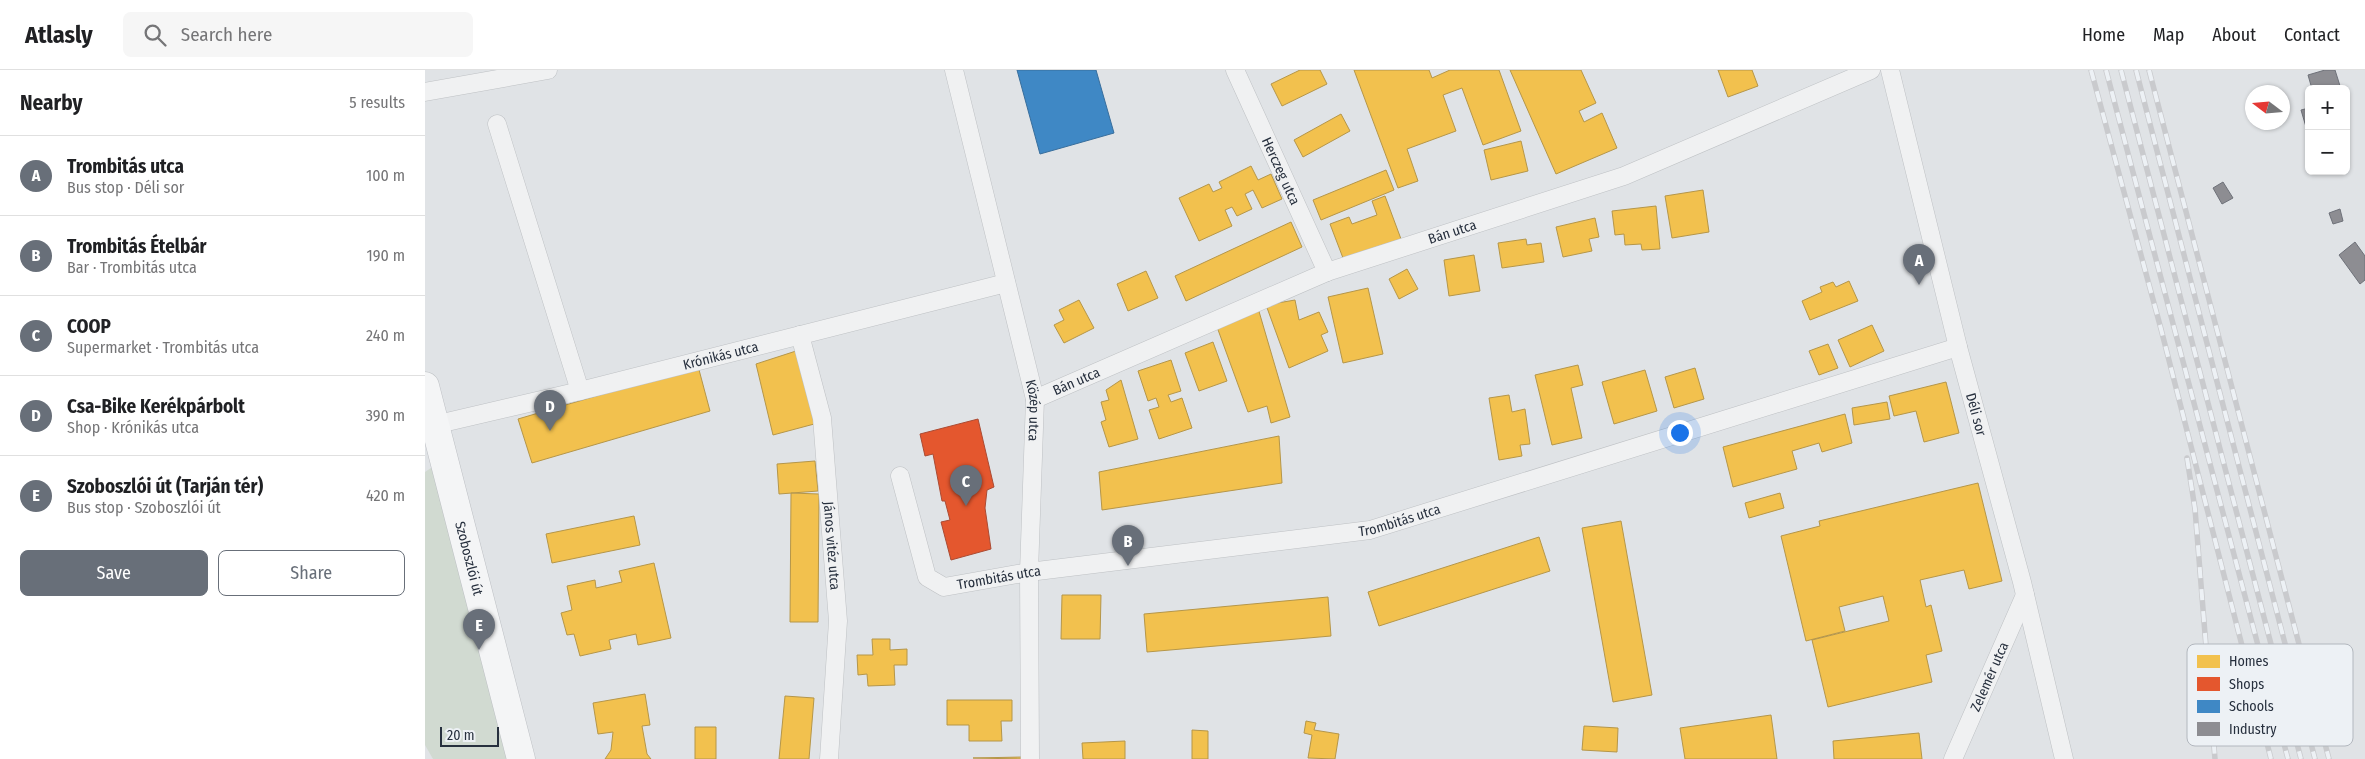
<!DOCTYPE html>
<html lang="en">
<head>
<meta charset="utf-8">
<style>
  :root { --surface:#fff; --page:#f6f6f6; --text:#202124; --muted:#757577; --line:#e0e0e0; --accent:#686f79 }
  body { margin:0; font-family:"Fira Sans Condensed",sans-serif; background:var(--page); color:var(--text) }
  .controls { position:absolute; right:15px; top:15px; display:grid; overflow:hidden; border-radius:8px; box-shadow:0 1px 4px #0004 }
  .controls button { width:45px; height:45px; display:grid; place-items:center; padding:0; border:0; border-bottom:1px solid var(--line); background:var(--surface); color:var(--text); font:25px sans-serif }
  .compass { position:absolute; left:1820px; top:15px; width:45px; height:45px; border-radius:50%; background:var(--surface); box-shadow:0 1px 4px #0004; rotate:286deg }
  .scale { position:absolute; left:15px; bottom:12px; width:59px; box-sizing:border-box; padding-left:5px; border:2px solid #27303e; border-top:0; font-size:14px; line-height:18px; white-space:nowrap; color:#27303e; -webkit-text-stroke:4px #edf1f5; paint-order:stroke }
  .you { position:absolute; left:1254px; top:362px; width:18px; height:18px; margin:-12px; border:4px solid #fff; border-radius:50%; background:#1a73e8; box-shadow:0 0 0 8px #1a73e833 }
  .badge { display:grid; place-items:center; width:32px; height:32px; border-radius:50%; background:var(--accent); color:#fff; font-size:16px; font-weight:700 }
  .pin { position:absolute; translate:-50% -41px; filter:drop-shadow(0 1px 2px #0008) }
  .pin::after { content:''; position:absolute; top:26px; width:18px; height:15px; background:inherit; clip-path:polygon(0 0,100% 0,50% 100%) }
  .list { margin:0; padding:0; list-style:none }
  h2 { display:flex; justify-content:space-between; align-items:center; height:65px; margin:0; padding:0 20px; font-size:21px }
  h2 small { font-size:16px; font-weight:400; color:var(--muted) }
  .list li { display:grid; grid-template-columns:32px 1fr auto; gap:15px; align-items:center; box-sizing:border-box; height:80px; padding:0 20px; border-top:1px solid var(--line) }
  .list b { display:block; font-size:19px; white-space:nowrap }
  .list p { margin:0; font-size:16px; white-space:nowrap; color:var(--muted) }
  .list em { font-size:16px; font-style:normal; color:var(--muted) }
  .actions { display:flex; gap:10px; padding:15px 20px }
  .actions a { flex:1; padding:11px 0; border:1px solid var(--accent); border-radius:8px; text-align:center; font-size:18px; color:var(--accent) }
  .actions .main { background:var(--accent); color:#fff }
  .icon { flex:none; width:28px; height:28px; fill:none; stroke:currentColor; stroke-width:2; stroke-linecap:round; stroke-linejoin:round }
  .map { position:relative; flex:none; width:1940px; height:689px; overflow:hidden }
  header { display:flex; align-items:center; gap:30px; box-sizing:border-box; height:70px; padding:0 25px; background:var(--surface); border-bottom:1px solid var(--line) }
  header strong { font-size:24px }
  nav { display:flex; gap:28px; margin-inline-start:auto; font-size:18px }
  .search { width:350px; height:45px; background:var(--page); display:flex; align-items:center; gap:12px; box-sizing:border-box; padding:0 18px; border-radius:8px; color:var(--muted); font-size:19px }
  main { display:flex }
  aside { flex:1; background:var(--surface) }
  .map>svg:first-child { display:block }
  .green { fill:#d1dad1 }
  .homes { fill:#f2c14e; stroke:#b59649 }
  .shops { fill:#e4572e; stroke:#ab4b33 }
  .schools { fill:#3f88c5; stroke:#386e9c }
  .industry { fill:#8d8d92; stroke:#6e7179 }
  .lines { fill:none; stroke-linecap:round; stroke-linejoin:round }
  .minor-casing { stroke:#bec1c4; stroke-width:19 }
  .primary-casing { stroke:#bcbfc3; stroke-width:29 }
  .minor { stroke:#f0f1f2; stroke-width:18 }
  .primary { stroke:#f4f5f6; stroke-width:28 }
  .rail-casing { stroke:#c9cacd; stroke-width:5.5 }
  .rail { stroke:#edf1f5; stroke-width:4; stroke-dasharray:11; stroke-linecap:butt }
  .labels { text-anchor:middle; stroke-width:5; stroke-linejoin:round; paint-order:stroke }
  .street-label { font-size:14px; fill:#27303e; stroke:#edf1f5 }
  .key { fill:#edf1f5; stroke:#b2b7be; stroke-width:1 }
  .key-label { font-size:14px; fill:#27303e }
</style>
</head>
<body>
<header>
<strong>Atlasly</strong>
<div class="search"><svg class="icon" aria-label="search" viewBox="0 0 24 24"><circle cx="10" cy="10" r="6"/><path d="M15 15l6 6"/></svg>Search here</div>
<nav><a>Home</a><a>Map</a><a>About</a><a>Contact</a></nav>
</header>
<main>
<aside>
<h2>Nearby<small>5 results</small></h2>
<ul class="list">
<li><span class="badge">A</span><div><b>Trombitás utca</b><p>Bus stop · Déli sor</p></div><em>100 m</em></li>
<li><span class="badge">B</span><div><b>Trombitás Ételbár</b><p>Bar · Trombitás utca</p></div><em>190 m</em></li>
<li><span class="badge">C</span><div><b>COOP</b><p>Supermarket · Trombitás utca</p></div><em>240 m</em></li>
<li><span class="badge">D</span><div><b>Csa-Bike Kerékpárbolt</b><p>Shop · Krónikás utca</p></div><em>390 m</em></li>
<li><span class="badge">E</span><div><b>Szoboszlói út (Tarján tér)</b><p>Bus stop · Szoboszlói út</p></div><em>420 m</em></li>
</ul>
<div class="actions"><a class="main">Save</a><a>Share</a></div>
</aside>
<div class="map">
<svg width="1940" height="689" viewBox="0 0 1940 689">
  <rect width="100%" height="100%" fill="#e0e3e6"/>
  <path class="green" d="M9 396 83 689H8L0 675V402Z"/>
  <path class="homes" d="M875 0H895L902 14 857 36 846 14Z
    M929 0H1004L1007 8 1025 0H1074L1096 61 1058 75 1037 18 1018 25 1031 61 982 79 993 111 973 118Z
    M1085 0H1156L1171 33 1154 41 1159 52 1177 43 1192 78 1131 104Z
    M1293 0H1327L1333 16 1303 27Z
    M916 44 925 61 878 87 869 70Z
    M1096 71 1103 101 1066 110 1059 80Z
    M826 96 833 110 846 104 857 129 837 138 828 120 820 124 827 139 812 146 807 137 800 140 807 156 774 171 754 128 784 114 788 122 797 118 794 112Z
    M961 100 969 120 896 150 888 130Z
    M1278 120 1284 162 1247 168 1240 126Z
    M960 126 976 169 918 188 905 154 924 147 927 154 952 145 947 131Z
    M1231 136 1235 179 1217 180 1216 174 1200 175 1199 164 1190 165 1187 141Z
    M1170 148 1174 167 1164 169 1167 181 1138 187 1131 157Z
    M866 152 877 177 761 231 750 206Z
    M1101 169 1102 175 1116 173 1119 192 1077 198 1073 173Z
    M1049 185 1055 221 1024 226 1019 190Z
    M982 199 993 219 974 229 964 209Z
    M721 201 733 228 703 241 692 214Z
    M1424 211 1433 231 1385 250 1377 231 1397 222 1395 217 1408 212 1411 217Z
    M943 218 958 284 918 293 903 227Z
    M654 230 669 258 639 273 629 255 639 250 634 240Z
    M870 230 874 250 894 242 903 262 896 265 903 281 864 298 841 235Z
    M833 238 865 347 846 353 842 336 823 342 792 257Z
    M1447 255 1459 281 1425 297 1413 270Z
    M788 272 802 311 774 321 760 283Z
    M1403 274 1413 298 1394 305 1384 281Z
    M371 281 393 353 348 365 331 294Z
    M746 290 756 321 743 325 746 332 757 328 767 358 734 369 724 340 734 337 731 328 723 331 713 301Z
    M1153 295 1158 315 1146 318 1157 368 1127 375 1110 305Z
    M273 296 285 341 107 393 93 349Z
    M1270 298 1279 329 1249 338 1240 307Z
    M1220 300 1232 341 1189 354 1177 312Z
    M696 310 713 369 684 377 676 352 681 350 676 332 684 330 681 320Z
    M1521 312 1534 363 1499 372 1491 341 1469 346 1464 326Z
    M1084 325 1087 342 1100 339 1105 374 1095 375 1097 386 1074 390 1064 328Z
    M1462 332 1465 349 1429 355 1427 338Z
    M1420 344 1427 373 1397 382 1394 373 1367 381 1372 399 1308 417 1298 377Z
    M854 366 857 413 677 440 674 402Z
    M390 391 393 421 354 424 352 394Z
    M1553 413 1577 511 1544 519 1539 500 1495 510 1501 537 1506 535 1517 581 1501 585 1507 612 1403 637 1387 570 1464 551 1458 526 1414 537 1420 561 1381 571 1356 466 1395 456 1394 451Z
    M366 423 394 424 393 552H365Z
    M1355 423 1359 438 1324 448 1320 433Z
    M209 446 215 475 127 493 121 464Z
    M1196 451 1227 625 1188 632 1157 458Z
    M1114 467 1125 501 954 556 943 522Z
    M229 493 246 568 213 575 211 564 184 570 186 579 155 586 149 564 142 565 136 543 147 540 142 516 170 510 171 518 197 512 194 501Z
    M637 525H676L675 569H636Z
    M903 527 906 566 722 582 719 544Z
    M447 569H465V580L482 579V595H469L470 615 443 616 442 604 433 605 432 585H448Z
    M220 624 225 655 217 656 222 684 226 689H180L186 680 188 662 173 664 168 633Z
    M360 626 389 628 384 689H354Z
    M522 630H587V651H576L577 671H544V655H522Z
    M1346 645 1352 689H1260L1255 658Z
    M881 651 891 653 889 660 914 664 910 689 883 688 887 665 879 663Z
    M1159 656 1193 658 1192 682 1157 680Z
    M270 657H291V689H270Z
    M767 660 783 661V689H767Z
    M1494 663 1497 689H1409L1408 671Z
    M700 671V689H658L657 673Z
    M598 687V689L548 688Z"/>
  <path class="shops" d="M553 349 569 417 562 420 560 438 566 479 526 490 516 452 525 450 520 431H517L508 384 500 386 495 364Z"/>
  <path class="schools" d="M592 0H671L689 63 615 84Z"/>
  <path class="industry" d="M1900 0H1910L1916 19H1887L1883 5Z
    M1884 38V67L1876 40Z
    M1798 112 1808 128 1797 134 1788 118Z
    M1915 139 1918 151 1908 154 1904 143Z
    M1930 172 1940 186V210L1935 214 1914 185Z"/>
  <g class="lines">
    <g class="minor-casing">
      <g id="minor">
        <path id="s1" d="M529 0 610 329 604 502 605 689"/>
        <path id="s2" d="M810 0 902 202"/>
        <path id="s3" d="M1465 0 1533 277 1597 512 1639 689"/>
        <path d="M0 22 123 0"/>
        <path d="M72 54 155 321"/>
        <path id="s4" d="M375 265 397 348 413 551 404 689"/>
        <path id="s5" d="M610 329 902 202 1199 106 1446 0"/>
        <path id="s6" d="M9 355 155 321 581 213"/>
        <path id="s7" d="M475 406 502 507 519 517 604 502 945 460 1533 277"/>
        <path id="s8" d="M1528 689 1600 525"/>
      </g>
    </g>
    <g class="primary-casing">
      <g id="primary">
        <path id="s9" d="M0 316 96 689"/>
      </g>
    </g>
    <use href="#minor" class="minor"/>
    <use href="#primary" class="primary"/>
    <g class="rail-casing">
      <path id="rail" d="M1666 0 1736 259 1846 689
        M1681 0 1863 689
        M1696 0 1876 689
        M1711 0 1890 689
        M1724 0 1904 689
        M1762 388 1770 439 1790 689"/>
    </g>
    <use href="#rail" class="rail"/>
  </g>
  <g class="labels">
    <g class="street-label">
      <text dy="5" stroke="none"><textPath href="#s2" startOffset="111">Herczeg utca</textPath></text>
      <text dy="5" stroke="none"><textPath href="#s5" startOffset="450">Bán utca</textPath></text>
      <text dy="5" stroke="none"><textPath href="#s6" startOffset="295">Krónikás utca</textPath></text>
      <text dy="5" stroke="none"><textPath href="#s5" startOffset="45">Bán utca</textPath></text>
      <text dy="5" stroke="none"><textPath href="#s1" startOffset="350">Közép utca</textPath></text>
      <text dy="5" stroke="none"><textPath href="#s3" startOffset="355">Déli sor</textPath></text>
      <text dy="5" stroke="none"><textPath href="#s7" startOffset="585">Trombitás utca</textPath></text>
      <text dy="5" stroke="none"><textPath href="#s4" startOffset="214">János vitéz utca</textPath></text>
      <text dy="5" stroke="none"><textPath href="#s9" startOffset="178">Szoboszlói út</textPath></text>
      <text dy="5" stroke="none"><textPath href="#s7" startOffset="180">Trombitás utca</textPath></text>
      <text dy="5" stroke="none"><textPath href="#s8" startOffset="90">Zelemér utca</textPath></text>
    </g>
  </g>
  <rect x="1762" y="574" width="166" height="102" rx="8" class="key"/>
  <rect x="1772" y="585" width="23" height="13" fill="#f2c14e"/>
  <rect x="1772" y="607" width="23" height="14" fill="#e4572e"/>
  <rect x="1772" y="630" width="23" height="13" fill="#3f88c5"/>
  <rect x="1772" y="652" width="23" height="14" fill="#8d8d92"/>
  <g class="key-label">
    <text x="1804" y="596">Homes</text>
    <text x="1804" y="619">Shops</text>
    <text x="1804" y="641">Schools</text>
    <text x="1804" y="664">Industry</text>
  </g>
</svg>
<div class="controls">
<button>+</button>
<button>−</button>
</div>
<svg class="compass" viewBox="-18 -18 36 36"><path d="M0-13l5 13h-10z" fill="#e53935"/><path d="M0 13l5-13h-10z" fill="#757577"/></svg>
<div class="scale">20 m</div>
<div class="you"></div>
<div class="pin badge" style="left:1494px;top:215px">A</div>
<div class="pin badge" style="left:703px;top:496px">B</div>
<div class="pin badge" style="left:541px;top:436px">C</div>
<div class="pin badge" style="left:125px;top:361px">D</div>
<div class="pin badge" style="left:54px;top:580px">E</div>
</div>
</main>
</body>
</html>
